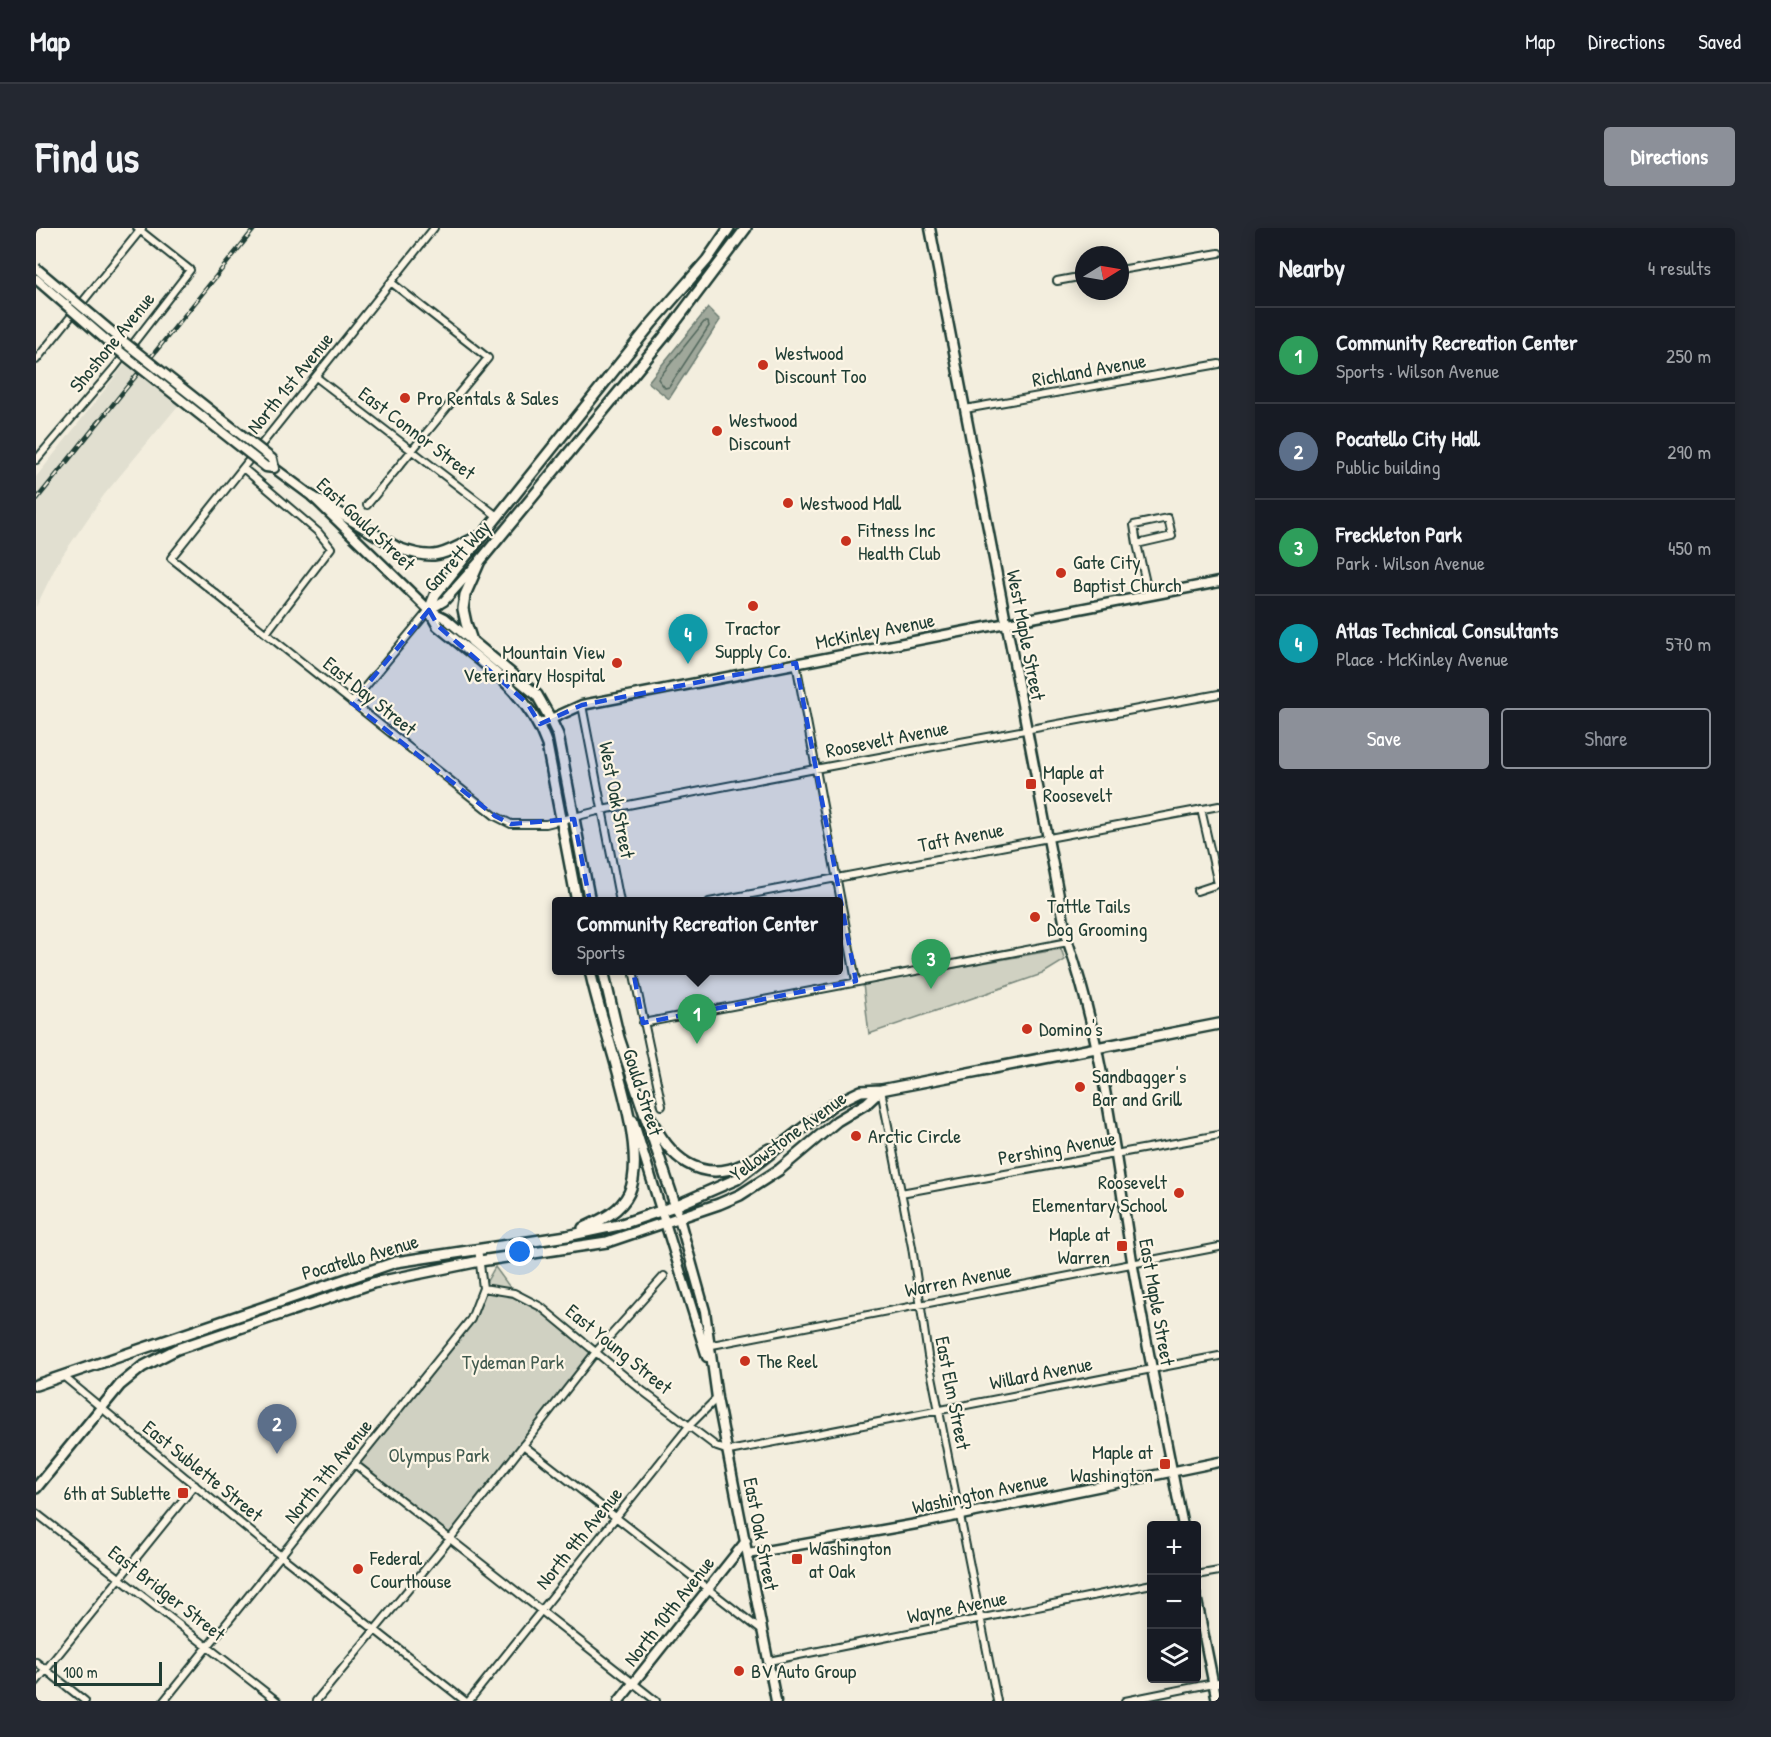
<!DOCTYPE html>
<html lang="en">
<head>
<meta charset="utf-8">
<style>
  :root { --surface:#171b24; --page:#242831; --text:#f1f3f6; --muted:#9ea1a6; --line:#363941; --accent:#8c9099 }
  body { margin:0; font-family:"Patrick Hand",sans-serif; background:var(--page); color:var(--text) }
  .controls { position:absolute; right:18px; bottom:18px; display:grid; overflow:hidden; border-radius:6px; box-shadow:0 3px 15px #0003 }
  .controls button { width:54px; height:54px; display:grid; place-items:center; padding:0; border:0; border-bottom:2px solid var(--line); background:var(--surface); color:var(--text); font:30px sans-serif }
  .compass { position:absolute; left:1039px; top:18px; width:54px; height:54px; border-radius:50%; background:var(--surface); box-shadow:0 3px 15px #0003; rotate:79deg }
  .scale { position:absolute; left:18px; bottom:15px; width:108px; box-sizing:border-box; padding-left:6px; border:3px solid #1f3d34; border-top:0; font-size:16px; line-height:21px; white-space:nowrap; color:#1f3d34; -webkit-text-stroke:4px #fcf5e5; paint-order:stroke }
  .you { position:absolute; left:484px; top:1024px; width:21px; height:21px; margin:-15px; border:4px solid #fff; border-radius:50%; background:#1a73e8; box-shadow:0 0 0 9px #1a73e833 }
  .badge { display:grid; place-items:center; width:39px; height:39px; border-radius:50%; background:var(--accent); color:#fff; font-size:20px; font-weight:700 }
  .pin { position:absolute; translate:-50% -50px; filter:drop-shadow(0 2px 3px #0008) }
  .pin::after { content:''; position:absolute; top:32px; width:21px; height:18px; background:inherit; clip-path:polygon(0 0,100% 0,50% 100%) }
  .popup { position:absolute; left:516px; top:669px; width:291px; height:78px; box-sizing:border-box; display:grid; place-content:center; border-radius:6px; background:var(--surface); filter:drop-shadow(0 2px 4px #0005); font-size:20px; white-space:nowrap; color:var(--muted) }
  .popup b { font-size:22px; color:var(--text) }
  .popup::after { content:''; position:absolute; left:50%; top:100%; margin-left:-12px; border:12px solid transparent; border-top-color:var(--surface) }
  .list { margin:0; padding:0; list-style:none }
  h2 { display:flex; justify-content:space-between; align-items:center; height:78px; margin:0; padding:0 24px; font-size:26px }
  h2 small { font-size:20px; font-weight:400; color:var(--muted) }
  .list li { display:grid; grid-template-columns:39px 1fr auto; gap:18px; align-items:center; box-sizing:border-box; height:96px; padding:0 24px; border-top:2px solid var(--line) }
  .list b { display:block; font-size:22px; white-space:nowrap }
  .list p { margin:0; font-size:20px; white-space:nowrap; color:var(--muted) }
  .list em { font-size:20px; font-style:normal; color:var(--muted) }
  .actions { display:flex; gap:12px; padding:18px 24px }
  .actions a { flex:1; padding:14px 0; border:2px solid var(--accent); border-radius:6px; text-align:center; font-size:21px; color:var(--accent) }
  .actions .main { background:var(--accent); color:#fff }
  .icon { flex:none; width:33px; height:33px; fill:none; stroke:currentColor; stroke-width:2; stroke-linecap:round; stroke-linejoin:round }
  .map { position:relative; flex:none; width:1183px; height:1473px; overflow:hidden; border-radius:6px }
  header { display:flex; align-items:center; gap:36px; box-sizing:border-box; height:84px; padding:0 30px; background:var(--surface); border-bottom:2px solid var(--line) }
  header strong { font-size:28px }
  nav { display:flex; gap:33px; margin-inline-start:auto; font-size:21px }
  .intro { display:flex; align-items:center; justify-content:space-between; box-sizing:border-box; height:144px; padding:0 36px }
  h1 { margin:0; font-size:42px }
  .button { padding:15px 27px; border-radius:6px; background:var(--accent); color:#fff; font-size:21px; font-weight:700 }
  main { display:flex; gap:36px; padding:0 36px }
  aside { flex:1; background:var(--surface); border-radius:6px; box-shadow:0 3px 15px #0003 }
  .map>svg:first-child { display:block }
  .built { fill:#e1dfd0 }
  .green { fill:#d0d1c2; stroke:#78877b; stroke-width:1.5 }
  .water { fill:#a0a89b; stroke:#6c7d72; stroke-width:1.5 }
  .lines { fill:none; stroke-linecap:round; stroke-linejoin:round }
  .shore { stroke:#53685d; stroke-width:1.5 }
  .street-casing { stroke:#1f3d34; stroke-width:10 }
  .secondary-casing { stroke:#1f3d34; stroke-width:13 }
  .primary-casing { stroke:#1f3d34; stroke-width:14 }
  .street { stroke:#fcf5e5; stroke-width:6 }
  .secondary { stroke:#fcf5e5; stroke-width:8 }
  .primary { stroke:#fcf5e5; stroke-width:9 }
  .rail-casing { stroke:#1f3d34; stroke-width:4.5 }
  .rail { stroke:#fcf5e5; stroke-width:2; stroke-dasharray:7; stroke-linecap:butt }
  .secondary-bridge-casing { stroke:#1f3d34; stroke-width:13; stroke-linecap:butt }
  .secondary-bridge { stroke:#fcf5e5; stroke-width:8 }
  .marked { fill:#1d4ed8; fill-opacity:0.2; stroke:#1d4ed8; stroke-width:4.5; stroke-dasharray:12 8; stroke-linejoin:round }
  .poi-dot { fill:#c8321e; stroke:#fcf5e5; stroke-width:2 }
  .labels { text-anchor:middle; stroke-width:4.5; stroke-linejoin:round; paint-order:stroke }
  .street-label { font-size:20px; fill:#1f3d34; stroke:#fcf5e5 }
  .poi-label { font-size:20px; fill:#1f3d34; stroke:#fcf5e5; text-anchor:start }
  .park-label { font-size:20px; fill:#425b50; stroke:#fcf5e5 }
</style>
</head>
<body>
<header>
<strong>Map</strong>
<nav><a>Map</a><a>Directions</a><a>Saved</a></nav>
</header>
<div class="intro"><h1>Find us</h1><a class="button">Directions</a></div>
<main>
<div class="map">
<svg width="1183" height="1473" viewBox="0 0 1183 1473">
  <rect width="100%" height="100%" fill="#f3eede"/>
  <filter id="ink" filterUnits="userSpaceOnUse"><feTurbulence type="fractalNoise" baseFrequency=".0167" numOctaves="2"/><feDisplacementMap in="SourceGraphic" scale="12" xChannelSelector="R" yChannelSelector="G"/><feConvolveMatrix kernelMatrix="1 2 1 2 8 2 1 2 1" color-interpolation-filters="sRGB"/></filter>
  <g filter="url(#ink)">
    <path class="built" d="M93 131 146 173 68 267 22 334 0 379V249Z"/>
    <path class="green" d="M1025 721 1029 732 1006 746 833 806 827 756Z
      M459 1039 478 1065 491 1070 559 1125 414 1311 320 1237 435 1091 447 1060Z"/>
    <path class="water" d="M672 80 684 92 633 171 612 154Z"/>
    <g class="lines">
      <path class="shore" d="M668 94H672L673 98 633 159 629 160 622 151Z"/>
      <g class="street-casing">
        <path id="street" d="M398 0 135 330 459 588 475 596H510L566 582 779 541 1183 466
          M1084 42 1183 25
          M1021 53 1048 48
          M0 132 106 0
          M280 149 461 288
          M929 181 1183 136
          M0 232 79 139 154 42 101 0
          M207 240 282 304 295 320 230 405
          M331 277 452 130 356 55
          M1132 290 1136 308 1101 316 1098 297Z
          M1101 316 1113 368
          M760 435 820 753
          M316 475 393 382
          M546 477 584 674
          M1161 663 1182 656 1165 581
          M673 674 1183 578
          M597 742 626 878
          M607 795 1032 714
          M845 862 876 1019 892 1128 961 1473
          M865 965 1183 907
          M447 1060 478 1065 505 1079 608 1164 681 1219 693 1223 1183 1128
          M671 1118 1183 1019
          M27 1148 226 1313 429 1473
          M487 1217 726 1403
          M320 1237 620 1473
          M0 1285 241 1473
          M1160 1347 1183 1343
          M733 1433 1116 1356
          M0 1434 49 1473
          M0 1454 159 1257
          M128 1473 435 1091 447 1060 442 1020
          M280 1473 414 1311 559 1125 628 1048
          M433 1473 653 1198 681 1170
          M1089 1473 1183 1454"/>
      </g>
      <g class="secondary-casing">
        <path id="secondary" d="M894 0 1032 714C1067 816 1080 932 1097 1039 1112 1125 1130 1211 1147 1298
          M238 240 277 269 393 382 409 390 436 413
          M393 382 408 373 442 335
          M504 496 546 477 1183 354
          M597 892 671 1129
          M643 990 669 1083 681 1170 740 1473
          M712 1326 886 1295 1183 1234
          M1160 1368 1181 1473
          M583 1473 710 1313"/>
      </g>
      <g class="primary-casing">
        <path id="primary" d="M277 269 362 320C404 335 407 324 442 309
          M541 674 511 517C492 462 445 434 402 398L393 382 399 367 616 95 671 32 693 0
          M554 674 522 507 514 490 501 467 436 413 430 395 427 381 429 367 444 333 628 109 710 0
          M567 742 583 810 641 982
          M614 889C632 928 663 957 708 936 716 932 724 926 733 921
          M547 1000C565 992 584 984 593 965 615 918 564 797 554 742
          M0 1157 360 1034 531 1008 583 997 639 978 701 951 798 876 825 863 845 862 1183 796
          M0 1260 84 1157 106 1139 141 1121 337 1055 444 1033 571 1014 683 976 704 967 743 942 801 893 831 875 845 862"/>
      </g>
      <use href="#street" class="street"/>
      <use href="#secondary" class="secondary"/>
      <use href="#primary" class="primary"/>
      <g class="rail-casing">
        <path id="rail" d="M0 272 219 0"/>
      </g>
      <use href="#rail" class="rail"/>
      <g class="secondary-bridge-casing">
        <path id="secondary-bridge" d="M0 40 83 110 236 231 238 240 230 239 77 118 0 51"/>
      </g>
      <use href="#secondary-bridge" class="secondary-bridge"/>
    </g>
  </g>
  <path class="marked" d="M393 382 402 398 491 475 504 496 546 477 760 435 820 753 607 795 587 690 558 695 538 591 475 596 459 588 316 475Z"/>
  <g class="poi-dot">
    <circle cx="727" cy="137" r="6"/>
    <circle cx="369" cy="170" r="6"/>
    <circle cx="681" cy="203" r="6"/>
    <circle cx="752" cy="275" r="6"/>
    <circle cx="810" cy="313" r="6"/>
    <circle cx="1025" cy="345" r="6"/>
    <circle cx="717" cy="378" r="6"/>
    <circle cx="581" cy="435" r="6"/>
    <rect x="989" y="550" width="12" height="12" rx="3"/>
    <circle cx="999" cy="689" r="6"/>
    <circle cx="991" cy="801" r="6"/>
    <circle cx="1044" cy="859" r="6"/>
    <circle cx="820" cy="908" r="6"/>
    <circle cx="1143" cy="965" r="6"/>
    <rect x="1080" y="1012" width="12" height="12" rx="3"/>
    <circle cx="709" cy="1133" r="6"/>
    <rect x="1123" y="1230" width="12" height="12" rx="3"/>
    <rect x="141" y="1259" width="12" height="12" rx="3"/>
    <rect x="755" y="1325" width="12" height="12" rx="3"/>
    <circle cx="322" cy="1341" r="6"/>
    <circle cx="703" cy="1443" r="6"/>
  </g>
  <g class="labels">
    <g class="street-label">
      <text transform="translate(76 114) rotate(-51)" y="7">Shoshone Avenue</text>
      <text transform="translate(1053 142) rotate(-10)" y="7">Richland Avenue</text>
      <text transform="translate(254 155) rotate(-51)" y="7">North 1st Avenue</text>
      <text transform="translate(381 205) rotate(37)" y="7">East Connor Street</text>
      <text transform="translate(330 296) rotate(43)" y="7">East Gould Street</text>
      <text transform="translate(421 328) rotate(-48)" y="7">Garrett Way</text>
      <text transform="translate(839 403) rotate(-11)" y="7">McKinley Avenue</text>
      <text transform="translate(990 407) rotate(79)" y="7">West Maple Street</text>
      <text transform="translate(334 468) rotate(39)" y="7">East Day Street</text>
      <text transform="translate(851 511) rotate(-11)" y="7">Roosevelt Avenue</text>
      <text transform="translate(581 572) rotate(79)" y="7">West Oak Street</text>
      <text transform="translate(925 609) rotate(-11)" y="7">Taft Avenue</text>
      <text transform="translate(607 864) rotate(72)" y="7">Gould Street</text>
      <text transform="translate(752 908) rotate(-36)" y="7">Yellowstone Avenue</text>
      <text transform="translate(1021 920) rotate(-10)" y="7">Pershing Avenue</text>
      <text transform="translate(324 1029) rotate(-16)" y="7">Pocatello Avenue</text>
      <text transform="translate(922 1052) rotate(-11)" y="7">Warren Avenue</text>
      <text transform="translate(1121 1074) rotate(80)" y="7">East Maple Street</text>
      <text transform="translate(583 1121) rotate(39)" y="7">East Young Street</text>
      <text transform="translate(1005 1145) rotate(-11)" y="7">Willard Avenue</text>
      <text transform="translate(917 1165) rotate(79)" y="7">East Elm Street</text>
      <text transform="translate(167 1243) rotate(39)" y="7">East Sublette Street</text>
      <text transform="translate(292 1243) rotate(-51)" y="7">North 7th Avenue</text>
      <text transform="translate(944 1265) rotate(-12)" y="7">Washington Avenue</text>
      <text transform="translate(725 1306) rotate(79)" y="7">East Oak Street</text>
      <text transform="translate(543 1310) rotate(-51)" y="7">North 9th Avenue</text>
      <text transform="translate(131 1365) rotate(38)" y="7">East Bridger Street</text>
      <text transform="translate(921 1379) rotate(-11)" y="7">Wayne Avenue</text>
      <text transform="translate(633 1383) rotate(-52)" y="7">North 10th Avenue</text>
    </g>
    <g class="poi-label">
      <text x="739" y="132">Westwood<tspan x="739" dy="23">Discount Too</tspan></text>
      <text x="381" y="177">Pro Rentals &amp; Sales</text>
      <text x="693" y="199">Westwood<tspan x="693" dy="23">Discount</tspan></text>
      <text x="764" y="282">Westwood Mall</text>
      <text x="822" y="309">Fitness Inc<tspan x="822" dy="23">Health Club</tspan></text>
      <text x="1037" y="341">Gate City<tspan x="1037" dy="23">Baptist Church</tspan></text>
      <text x="717" y="407" text-anchor="middle">Tractor<tspan x="717" dy="23">Supply Co.</tspan></text>
      <text x="569" y="431" text-anchor="end">Mountain View<tspan x="569" dy="23">Veterinary Hospital</tspan></text>
      <text x="1007" y="551">Maple at<tspan x="1007" dy="23">Roosevelt</tspan></text>
      <text x="1011" y="685">Tattle Tails<tspan x="1011" dy="23">Dog Grooming</tspan></text>
      <text x="1003" y="808">Domino's</text>
      <text x="1056" y="855">Sandbagger's<tspan x="1056" dy="23">Bar and Grill</tspan></text>
      <text x="832" y="915">Arctic Circle</text>
      <text x="1131" y="961" text-anchor="end">Roosevelt<tspan x="1131" dy="23">Elementary School</tspan></text>
      <text x="1074" y="1013" text-anchor="end">Maple at<tspan x="1074" dy="23">Warren</tspan></text>
      <text x="721" y="1140">The Reel</text>
      <text x="1117" y="1231" text-anchor="end">Maple at<tspan x="1117" dy="23">Washington</tspan></text>
      <text x="135" y="1272" text-anchor="end">6th at Sublette</text>
      <text x="773" y="1327">Washington<tspan x="773" dy="23">at Oak</tspan></text>
      <text x="334" y="1337">Federal<tspan x="334" dy="23">Courthouse</tspan></text>
      <text x="715" y="1450">BV Auto Group</text>
    </g>
    <g class="park-label">
      <text x="477" y="1141">Tydeman Park</text>
      <text x="403" y="1234">Olympus Park</text>
    </g>
  </g>
</svg>
<div class="controls">
<button>+</button>
<button>−</button>
<button><svg class="icon" aria-label="layers" viewBox="0 0 24 24"><path d="M12 4l9 5-9 5-9-5zM3 14l9 5 9-5"/></svg></button>
</div>
<svg class="compass" viewBox="-18 -18 36 36"><path d="M0-13l5 13h-10z" fill="#e53935"/><path d="M0 13l5-13h-10z" fill="#9ea1a6"/></svg>
<div class="scale">100 m</div>
<div class="you"></div>
<div class="pin badge" style="left:661px;top:816px;background:#2e9e5b">1</div>
<div class="popup"><b>Community Recreation Center</b>Sports</div>
<div class="pin badge" style="left:241px;top:1226px;background:#5c6f8a">2</div>
<div class="pin badge" style="left:895px;top:761px;background:#2e9e5b">3</div>
<div class="pin badge" style="left:652px;top:436px;background:#0f9aa8">4</div>
</div>
<aside>
<h2>Nearby<small>4 results</small></h2>
<ul class="list">
<li><span class="badge" style="background:#2e9e5b">1</span><div><b>Community Recreation Center</b><p>Sports · Wilson Avenue</p></div><em>250 m</em></li>
<li><span class="badge" style="background:#5c6f8a">2</span><div><b>Pocatello City Hall</b><p>Public building</p></div><em>290 m</em></li>
<li><span class="badge" style="background:#2e9e5b">3</span><div><b>Freckleton Park</b><p>Park · Wilson Avenue</p></div><em>450 m</em></li>
<li><span class="badge" style="background:#0f9aa8">4</span><div><b>Atlas Technical Consultants</b><p>Place · McKinley Avenue</p></div><em>570 m</em></li>
</ul>
<div class="actions"><a class="main">Save</a><a>Share</a></div>
</aside>
</main>
</body>
</html>
